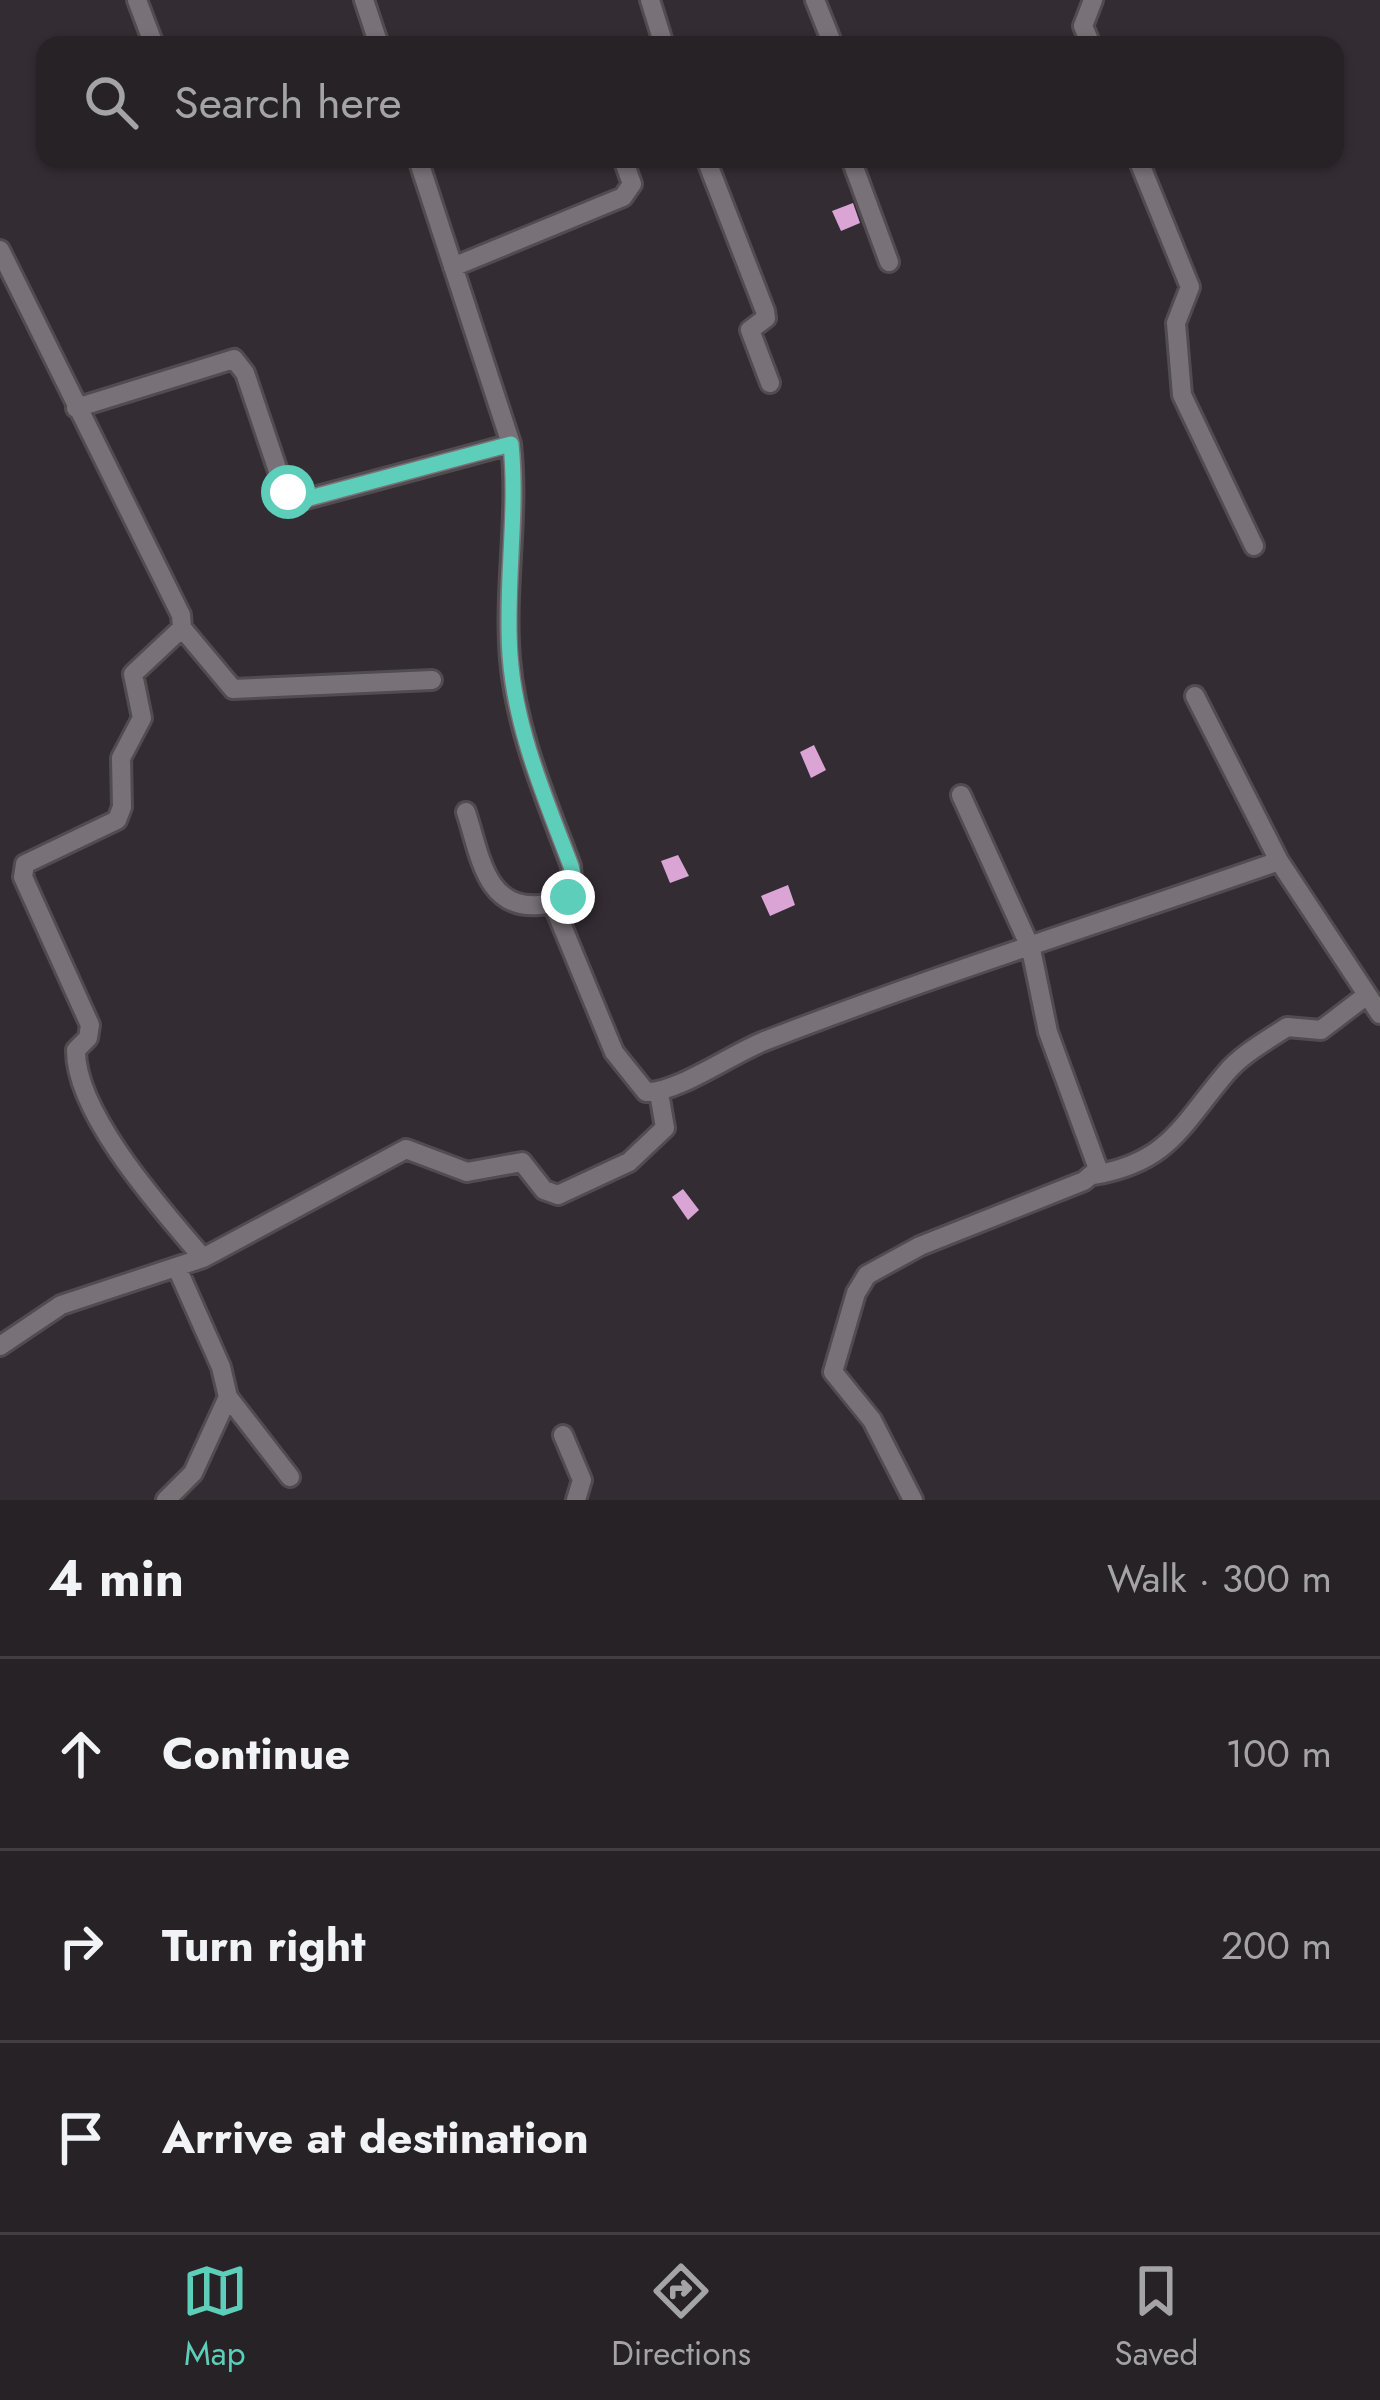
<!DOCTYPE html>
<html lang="en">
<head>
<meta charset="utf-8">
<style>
  :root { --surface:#262226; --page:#2e2a2e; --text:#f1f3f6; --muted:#a4a4a7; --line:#423f43; --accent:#5dceb9 }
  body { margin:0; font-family:Jost,sans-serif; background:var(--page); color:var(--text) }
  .stop { position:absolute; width:36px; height:36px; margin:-27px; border:9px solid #5dceb9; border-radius:50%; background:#fff }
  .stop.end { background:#5dceb9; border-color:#fff; box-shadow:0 3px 12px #0008 }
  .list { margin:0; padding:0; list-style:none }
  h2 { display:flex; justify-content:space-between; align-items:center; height:156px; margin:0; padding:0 48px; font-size:51px }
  h2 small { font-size:39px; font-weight:400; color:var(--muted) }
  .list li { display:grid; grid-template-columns:78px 1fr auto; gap:36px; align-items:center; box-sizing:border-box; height:192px; padding:0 48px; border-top:3px solid var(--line) }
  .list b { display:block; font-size:45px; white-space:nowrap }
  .list em { font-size:39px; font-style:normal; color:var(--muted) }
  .icon { flex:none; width:66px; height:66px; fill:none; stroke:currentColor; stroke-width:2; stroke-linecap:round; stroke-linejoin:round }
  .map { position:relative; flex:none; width:1380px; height:1500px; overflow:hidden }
  .search { position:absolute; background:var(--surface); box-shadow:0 3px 9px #0004; left:36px; right:36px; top:36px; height:132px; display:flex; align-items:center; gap:30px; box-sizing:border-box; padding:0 42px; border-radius:24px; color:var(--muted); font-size:45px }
  .sheet { height:732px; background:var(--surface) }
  nav { display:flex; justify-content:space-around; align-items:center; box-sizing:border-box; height:168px; border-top:3px solid var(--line); background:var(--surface); font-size:33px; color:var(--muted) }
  nav a { display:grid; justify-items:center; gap:6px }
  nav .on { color:var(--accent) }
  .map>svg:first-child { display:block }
  .building { fill:#daa5d5 }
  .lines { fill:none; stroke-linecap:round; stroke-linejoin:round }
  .minor-casing { stroke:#514c50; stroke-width:24 }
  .minor { stroke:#797178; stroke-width:18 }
  .route { stroke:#5dceb9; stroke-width:15 }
</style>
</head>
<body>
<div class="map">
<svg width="1380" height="1500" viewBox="0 0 1380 1500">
  <rect width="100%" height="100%" fill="#332d33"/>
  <path class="building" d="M853 203 860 223 841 231 832 211Z
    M814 745 826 770 811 778 800 752Z
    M678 855 689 876 670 883 661 861Z
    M788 885 795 905 770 916 761 896Z
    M683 1189 699 1210 688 1220 672 1197Z"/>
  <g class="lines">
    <g class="minor-casing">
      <path id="minor" d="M137 0 154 45
        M364 0 379 45
        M650 0 664 45
        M815 0 833 45
        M1091 45 1083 26 1093 0
        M418 159 511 444C519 516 504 587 510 659 516 731 546 799 571 866L573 891C563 901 553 904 539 905 485 910 480 854 466 812
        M706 159 765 311 766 318 750 330 770 383
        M851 159 889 262
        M1138 159 1190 287 1176 323 1182 395 1254 546
        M0 250 181 615 182 628 133 674 142 718 121 758 122 807 117 820 25 864 23 877 90 1025 88 1038 76 1050C75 1114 163 1211 203 1258
        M453 267 623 197 632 184 623 159
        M76 408 234 359 245 373 281 480 288 492 306 499 511 444
        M182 628 233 689 432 680
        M1195 696 1279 861 1380 1014
        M553 904 614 1052 646 1092C675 1094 732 1054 762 1042 932 976 1107 921 1279 861
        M1094 1175C1169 1162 1181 1126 1226 1073 1242 1054 1266 1041 1287 1027L1321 1030 1367 995
        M0 1346 61 1305 203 1258 406 1149 467 1172 522 1162 544 1190 558 1195 629 1162 665 1128 659 1093
        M228 1397 290 1477
        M563 1435 582 1480 576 1500
        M166 1500 193 1473 228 1397 221 1367 177 1268
        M913 1500 872 1420 833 1372 856 1293 867 1275 920 1246 1084 1181 1098 1169 1048 1032 1031 949 961 795"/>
    </g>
    <use href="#minor" class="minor"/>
  </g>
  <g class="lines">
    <path class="route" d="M288 492 306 499 511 444C518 514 505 584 510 655 515 728 545 798 571 866L575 882 568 897"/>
  </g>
</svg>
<div class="stop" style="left:288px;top:492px"></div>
<div class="stop end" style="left:568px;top:897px"></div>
<div class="search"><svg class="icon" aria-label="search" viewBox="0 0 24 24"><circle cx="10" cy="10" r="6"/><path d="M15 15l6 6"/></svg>Search here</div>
</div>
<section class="sheet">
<h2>4 min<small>Walk · 300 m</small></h2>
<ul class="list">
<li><svg class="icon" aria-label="ahead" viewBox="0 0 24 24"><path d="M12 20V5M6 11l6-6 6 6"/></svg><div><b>Continue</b></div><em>100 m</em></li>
<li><svg class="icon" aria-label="right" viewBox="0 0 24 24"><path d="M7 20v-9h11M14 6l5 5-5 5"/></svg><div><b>Turn right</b></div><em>200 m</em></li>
<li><svg class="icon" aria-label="arrive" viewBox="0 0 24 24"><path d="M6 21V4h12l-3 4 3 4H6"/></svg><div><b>Arrive at destination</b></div></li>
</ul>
</section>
<nav>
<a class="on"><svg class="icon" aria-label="map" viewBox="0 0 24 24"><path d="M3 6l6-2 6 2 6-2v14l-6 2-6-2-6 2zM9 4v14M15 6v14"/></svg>Map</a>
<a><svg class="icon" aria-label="directions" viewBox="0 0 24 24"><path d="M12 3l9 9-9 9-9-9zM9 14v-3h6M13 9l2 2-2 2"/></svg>Directions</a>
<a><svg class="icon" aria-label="saved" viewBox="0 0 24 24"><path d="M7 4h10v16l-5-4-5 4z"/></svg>Saved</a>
</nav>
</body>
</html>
